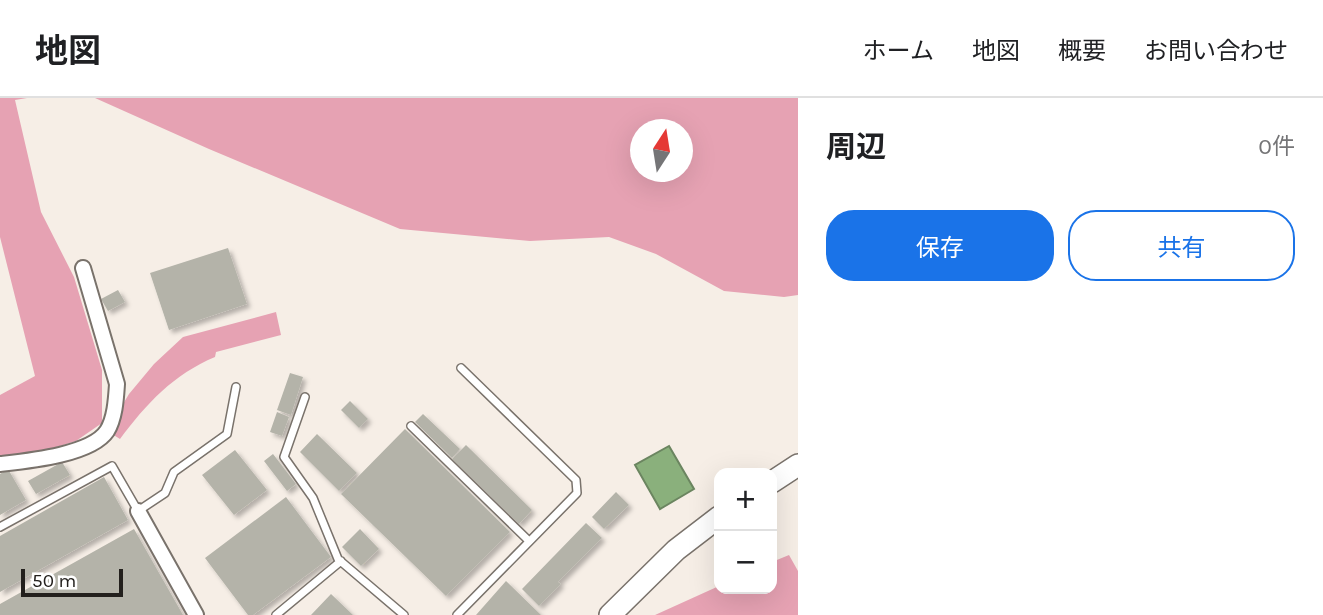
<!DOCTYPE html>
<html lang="ja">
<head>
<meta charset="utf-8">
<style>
  :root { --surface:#fff; --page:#f2f2f2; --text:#202124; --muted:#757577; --line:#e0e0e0; --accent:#1a73e8 }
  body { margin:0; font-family:Karla,"Noto Sans JP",sans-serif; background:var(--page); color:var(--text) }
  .controls { position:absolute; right:21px; bottom:21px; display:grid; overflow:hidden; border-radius:14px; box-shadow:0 7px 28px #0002 }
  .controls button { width:63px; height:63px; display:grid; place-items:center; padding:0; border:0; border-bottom:2px solid var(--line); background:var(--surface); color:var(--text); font:35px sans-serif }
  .compass { position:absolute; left:630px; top:21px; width:63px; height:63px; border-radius:50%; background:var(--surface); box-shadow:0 7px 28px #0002; rotate:12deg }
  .scale { position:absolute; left:21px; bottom:18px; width:102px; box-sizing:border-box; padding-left:7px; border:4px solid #23201d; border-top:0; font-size:19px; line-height:24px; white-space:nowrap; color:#23201d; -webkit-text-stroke:5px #fff; paint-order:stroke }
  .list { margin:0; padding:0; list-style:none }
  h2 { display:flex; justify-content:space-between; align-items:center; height:91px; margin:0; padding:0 28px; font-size:30px }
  h2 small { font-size:23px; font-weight:400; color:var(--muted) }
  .actions { display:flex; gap:14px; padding:21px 28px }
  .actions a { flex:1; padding:16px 0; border:2px solid var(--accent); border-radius:28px; text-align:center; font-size:24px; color:var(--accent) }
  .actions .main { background:var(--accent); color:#fff }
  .map { position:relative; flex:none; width:798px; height:517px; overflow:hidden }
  header { display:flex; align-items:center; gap:42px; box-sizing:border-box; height:98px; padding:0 35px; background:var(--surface); border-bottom:2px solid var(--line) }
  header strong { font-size:33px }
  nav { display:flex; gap:38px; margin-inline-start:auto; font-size:24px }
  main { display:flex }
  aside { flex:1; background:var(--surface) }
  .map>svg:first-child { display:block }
  .forest { fill:#e6a2b3; fill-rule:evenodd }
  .water { fill:#8ab07c; stroke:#6b8560; stroke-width:2 }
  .building { fill:#b4b3a9; filter:url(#shadow) }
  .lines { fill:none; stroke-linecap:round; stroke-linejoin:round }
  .lane-casing { stroke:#79726b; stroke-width:10 }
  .street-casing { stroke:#79726b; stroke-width:18 }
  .secondary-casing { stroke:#79726b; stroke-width:24 }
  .lane { stroke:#fff; stroke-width:7 }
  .street { stroke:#fff; stroke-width:14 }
  .secondary { stroke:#fff; stroke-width:21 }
</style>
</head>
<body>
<header>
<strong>地図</strong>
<nav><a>ホーム</a><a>地図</a><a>概要</a><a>お問い合わせ</a></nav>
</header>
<main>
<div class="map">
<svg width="798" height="517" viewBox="0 0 798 517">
  <defs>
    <filter id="shadow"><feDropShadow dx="3.5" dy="3.5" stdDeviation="2" flood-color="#0004"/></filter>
  </defs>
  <rect width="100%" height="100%" fill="#f6eee6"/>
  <path class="forest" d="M0 0H27L15 2 41 114 74 179 102 272V325L76 343 47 352 0 359V297L35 278 0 139Z
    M95 0H798V197L784 199 724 193 656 156 609 139 530 143 400 131 209 51ZM640 32H682V74H640Z
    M276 214 281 237 216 254 215 259C174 276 146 306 120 341L112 336 119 328 123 306 129 296 154 266 183 239Z
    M789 457 798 473V517H655L719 488V491H772V464Z"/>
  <path class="water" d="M669 348 694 391 660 411 635 367Z"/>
  <path class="building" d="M228 150 247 206 169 232 150 175Z
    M118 192 125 204 108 213 101 201Z
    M290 275 303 279 291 317 277 312Z
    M350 303 368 321 359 330 341 312Z
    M277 314 289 319 282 338 270 334Z
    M423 316 460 351 452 360 415 324Z
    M405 331 510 434 446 498 341 396Z
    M317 336 357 375 339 393 300 354Z
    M466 347 532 412 519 426 452 361Z
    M235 352 267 392 234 417 202 377Z
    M273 356 296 386 287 393 264 363Z
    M62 364 70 377 36 396 28 383Z
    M8 371 26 402 0 417V376Z
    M104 379 128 422 0 494V438Z
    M616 394 629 407 604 431 592 419Z
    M286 399 331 459 253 517H248L205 460Z
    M586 425 602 440 558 484 561 486 539 508 522 491Z
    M134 431 183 517H0V506Z
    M360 431 379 451 361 468 342 449Z
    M506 483 541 517H476Z
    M331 496 353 517H311Z"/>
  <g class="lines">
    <g class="lane-casing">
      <path id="lane" d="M305 299 284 359 313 400 338 461 404 517
        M411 328 529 443
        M0 429 112 368 138 413 165 395 174 374 227 336 236 289
        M276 517 341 463
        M457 517 577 395 576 382 461 270"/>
    </g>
    <g class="street-casing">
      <path id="street" d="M0 366C27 363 91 357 107 333 115 320 116 301 117 286L83 170
        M138 413 196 517"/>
    </g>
    <g class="secondary-casing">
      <path id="secondary" d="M772 384 798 367
        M610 517 676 452 719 419"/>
    </g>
    <use href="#lane" class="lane"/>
    <use href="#street" class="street"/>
    <use href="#secondary" class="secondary"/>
  </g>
</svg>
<div class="controls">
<button>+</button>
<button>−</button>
</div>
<svg class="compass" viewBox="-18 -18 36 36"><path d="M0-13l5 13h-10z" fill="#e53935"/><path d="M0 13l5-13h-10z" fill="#757577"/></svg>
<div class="scale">50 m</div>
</div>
<aside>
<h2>周辺<small>0件</small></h2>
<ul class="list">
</ul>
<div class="actions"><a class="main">保存</a><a>共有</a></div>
</aside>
</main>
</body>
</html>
